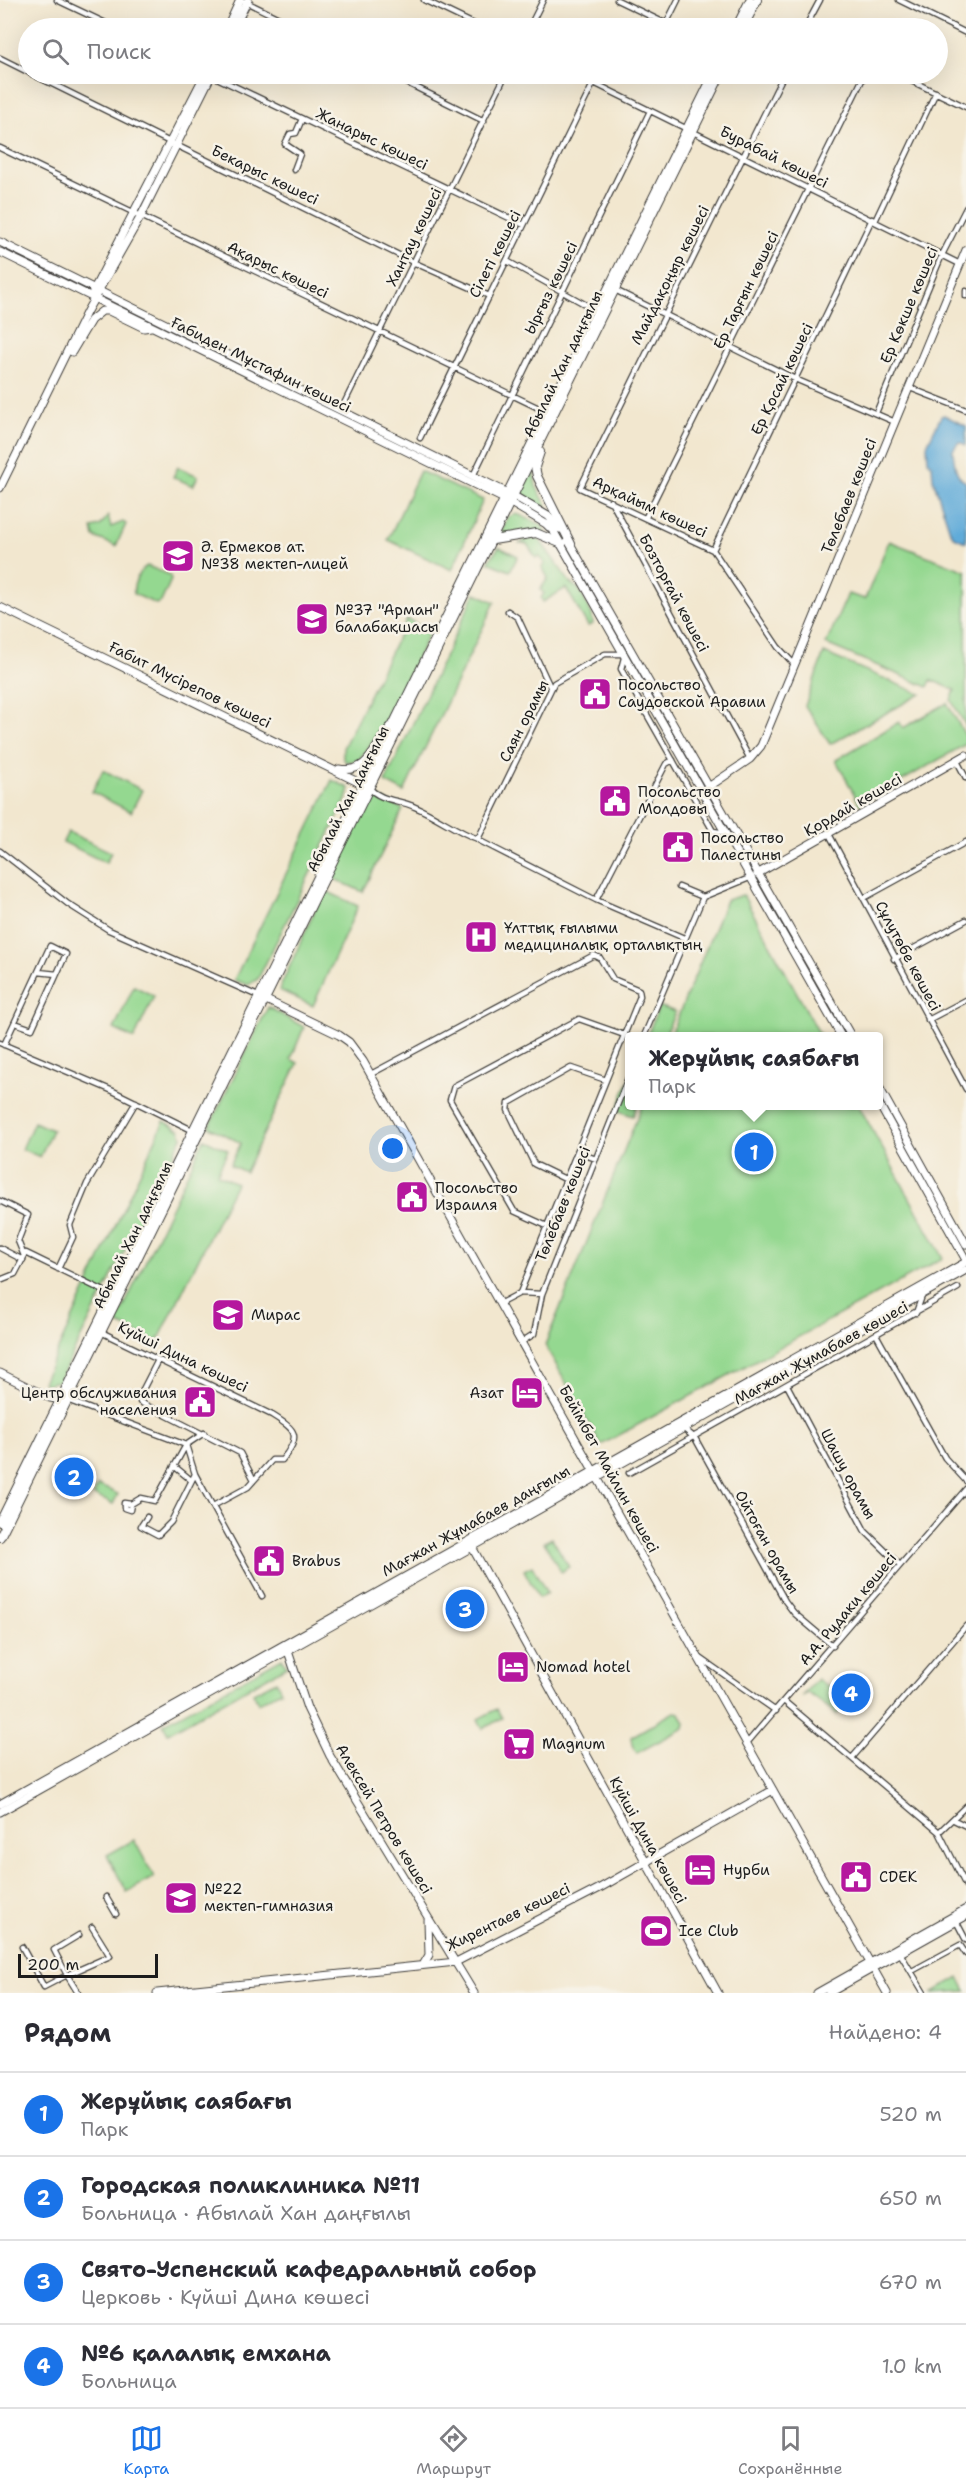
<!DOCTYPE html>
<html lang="ru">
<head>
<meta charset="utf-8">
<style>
  :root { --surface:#fff; --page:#f7f7f7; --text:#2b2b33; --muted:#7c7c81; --line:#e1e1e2; --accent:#1a73e8 }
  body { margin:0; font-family:"Shantell Sans",sans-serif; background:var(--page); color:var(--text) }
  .scale { position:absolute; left:18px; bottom:15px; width:140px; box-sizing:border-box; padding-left:6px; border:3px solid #1c1c1c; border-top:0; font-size:16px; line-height:21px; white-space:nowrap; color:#1c1c1c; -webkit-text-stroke:4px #f7f3e8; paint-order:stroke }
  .you { position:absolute; left:393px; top:1149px; width:21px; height:21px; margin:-15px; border:4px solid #fff; border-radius:50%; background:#1a73e8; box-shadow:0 0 0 9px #1a73e833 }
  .badge { display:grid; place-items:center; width:39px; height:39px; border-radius:50%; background:var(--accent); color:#fff; font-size:20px; font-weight:700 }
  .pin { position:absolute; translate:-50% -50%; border:3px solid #fff; box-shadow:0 2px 6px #0006 }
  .popup { position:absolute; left:625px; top:1032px; width:258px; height:78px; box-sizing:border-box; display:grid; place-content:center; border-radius:6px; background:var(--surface); filter:drop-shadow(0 2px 4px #0005); font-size:20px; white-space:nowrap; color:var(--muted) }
  .popup b { font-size:22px; color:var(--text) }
  .popup::after { content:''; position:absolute; left:50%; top:100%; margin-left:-12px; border:12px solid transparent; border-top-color:var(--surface) }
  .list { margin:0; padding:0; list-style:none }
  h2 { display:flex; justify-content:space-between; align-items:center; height:78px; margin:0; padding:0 24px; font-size:26px }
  h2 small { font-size:20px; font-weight:400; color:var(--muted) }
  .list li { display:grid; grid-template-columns:39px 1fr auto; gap:18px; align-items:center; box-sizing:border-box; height:84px; padding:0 24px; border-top:2px solid var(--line) }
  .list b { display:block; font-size:22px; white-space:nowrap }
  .list p { margin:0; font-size:20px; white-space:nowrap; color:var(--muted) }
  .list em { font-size:20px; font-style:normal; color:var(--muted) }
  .icon { flex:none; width:33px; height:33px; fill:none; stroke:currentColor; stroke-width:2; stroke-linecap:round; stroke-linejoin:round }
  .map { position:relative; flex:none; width:966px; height:1993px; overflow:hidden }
  .search { position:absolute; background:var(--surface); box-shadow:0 6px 24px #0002; left:18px; right:18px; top:18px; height:66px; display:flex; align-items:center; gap:15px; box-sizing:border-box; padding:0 21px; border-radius:33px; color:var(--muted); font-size:22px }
  .sheet { height:414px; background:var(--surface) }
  nav { display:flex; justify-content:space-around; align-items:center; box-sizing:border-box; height:84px; border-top:2px solid var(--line); background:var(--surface); font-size:16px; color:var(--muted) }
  nav a { display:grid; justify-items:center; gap:3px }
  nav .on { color:var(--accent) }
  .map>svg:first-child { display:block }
  .green { fill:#94d890; stroke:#587a56; stroke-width:1.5 }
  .water { fill:#61abd9; stroke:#3e647a; stroke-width:1.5 }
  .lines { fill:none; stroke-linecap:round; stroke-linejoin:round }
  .street-casing { stroke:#3c3a37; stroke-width:7 }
  .secondary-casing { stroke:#3c3a37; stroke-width:9 }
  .primary-casing { stroke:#3c3a37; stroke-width:10 }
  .street { stroke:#fff; stroke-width:4.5 }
  .secondary { stroke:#fff; stroke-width:7 }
  .primary { stroke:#fff; stroke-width:8 }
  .labels { text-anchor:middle; stroke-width:5; stroke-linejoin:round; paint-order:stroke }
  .street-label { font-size:15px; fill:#1c1c1c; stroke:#f7f3e8 }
  .poi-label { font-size:15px; fill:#1c1c1c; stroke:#f7f3e8; text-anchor:start }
</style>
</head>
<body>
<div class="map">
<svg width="966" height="1993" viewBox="0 0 966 1993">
  <rect width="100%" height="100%" fill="#f7f3e8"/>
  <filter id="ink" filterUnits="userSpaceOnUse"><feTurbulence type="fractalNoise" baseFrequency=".0167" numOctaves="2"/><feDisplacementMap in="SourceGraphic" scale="12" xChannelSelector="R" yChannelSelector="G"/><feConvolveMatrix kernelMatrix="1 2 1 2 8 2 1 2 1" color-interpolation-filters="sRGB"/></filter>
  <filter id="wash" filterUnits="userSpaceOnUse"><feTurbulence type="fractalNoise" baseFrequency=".008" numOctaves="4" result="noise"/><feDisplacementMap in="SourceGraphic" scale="24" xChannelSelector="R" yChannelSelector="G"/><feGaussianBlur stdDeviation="1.35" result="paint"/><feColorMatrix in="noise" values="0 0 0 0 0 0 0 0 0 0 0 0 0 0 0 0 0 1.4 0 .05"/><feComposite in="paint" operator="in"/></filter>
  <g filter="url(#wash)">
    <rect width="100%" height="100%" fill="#f2e7cf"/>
    <path class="green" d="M532 463 536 486 547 506 545 508 522 496 520 490Z
      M178 467 198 476 193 486 173 477Z
      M420 471 483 500 452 570 388 540Z
      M517 514 542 525 546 535C529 529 517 532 500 535L508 517Z
      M108 516 111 527 123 522 126 524 116 546 94 537 92 528 100 526Z
      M527 539H539L571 584 579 589 592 615 593 624 588 626 566 588 543 602 541 598 544 593 540 590 548 578 542 567 545 564 539 556 536 558 527 544 520 543Z
      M889 541 966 571V726L951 700 955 690 931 680 928 687 826 644 848 594 865 599Z
      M499 547 518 556 510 571 488 562Z
      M147 566 170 575 171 580 161 602 156 604 134 594C132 585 139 571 147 566Z
      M475 593 495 602 404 792 385 782Z
      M407 619 430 631 387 720 359 760 346 762 343 758V748Z
      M824 653 921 694 830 744 805 706Z
      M947 703 966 737V744L860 805 836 760 899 722 903 728Z
      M103 770 142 790 131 812 92 792Z
      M332 780 349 788V794L258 979 248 985 234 980Z
      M372 794 403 809 363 892 332 878Z
      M68 832 111 852 106 863 63 842Z
      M324 890 358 906 313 1006 279 990Z
      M743 895 819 1033 821 1036H670L726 900Z
      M134 986 154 996 134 1039 114 1029Z
      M659 1006 675 1012 665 1036H647Z
      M268 1007 304 1027 291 1059 298 1063 245 1172 230 1165 241 1143 209 1127Z
      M629 1080 630 1106H637L633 1116 617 1110Z
      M642 1106H859L943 1258 601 1445 545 1345Z
      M164 1121 180 1130 182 1137 59 1381 45 1384 43 1382Z
      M34 1122 52 1130 40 1157 22 1149Z
      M204 1139 228 1150 217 1174 236 1183 157 1343 116 1323Z
      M98 1485 118 1494 113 1504 93 1495Z
      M552 1538 569 1567 561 1572 544 1542Z
      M532 1566 547 1593 539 1598 524 1570Z
      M282 1658 287 1666 168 1733 163 1724Z
      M817 1679 827 1686 834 1685 841 1690V1710L837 1714 808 1693 802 1696Z
      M276 1681 281 1691 258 1703 253 1693Z
      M497 1709 502 1718 483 1729 478 1719Z
      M674 1712 680 1713 685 1723 684 1728 637 1753 632 1745 631 1737Z
      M134 1840 154 1877 127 1892 107 1855Z
      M959 1977 966 1991 932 1993Z"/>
    <path class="water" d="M944 415 966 426V445L959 442 953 450C954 461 955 477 966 482V542L954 537 950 531 933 479 932 465 928 461 927 445 941 416Z"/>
  </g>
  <g filter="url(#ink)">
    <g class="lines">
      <g class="street-casing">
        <path id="street" d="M57 0 116 28
          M424 0 482 28
          M617 0 675 28
          M899 0 966 33
          M244 1 299 28
          M666 24 678 0
          M529 28 543 0
          M805 28 820 0
          M0 58 28 72
          M32 74 415 263 487 295
          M389 74 484 121
          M576 74 960 264
          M784 74 580 488 713 550 778 647 794 664
          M897 74 966 107
          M211 75 524 225
          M0 148 547 412
          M294 170 300 154 285 144 290 134 296 133 302 119
          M875 221 936 92
          M507 261 599 312
          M615 290 795 379 895 422
          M966 291V296
          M910 388 966 410
          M341 410 506 74
          M876 413 942 255 966 208
          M420 438C477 319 536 201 594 82
          M473 476 650 111
          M611 501 750 759
          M646 517 865 74
          M713 550 872 219
          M508 611 518 618 551 689
          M957 761 966 778
          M368 787C382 802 398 799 415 807 437 816 457 832 478 839L554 683 605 654H625L621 669 713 831 726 833
          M829 834 966 1089
          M478 840 596 900 684 938
          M0 851 68 904 109 930 258 996
          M679 887 703 897
          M864 898 966 842
          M596 900 666 764 673 760
          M894 959 966 920
          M38 972 57 974
          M928 1020 966 1000
          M644 1036 703 897 752 877
          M0 1043 113 1091 194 1131
          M4 1045 50 946 66 954 32 1029 15 1023
          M371 1074 594 955 600 958 613 979 639 990 640 996 520 1293 501 1303
          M577 1152 596 1159
          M565 1179 534 1164 508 1110 509 1103 571 1068 606 1080
          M0 1201 28 1215 18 1241 24 1256
          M547 1226 514 1211 450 1100 454 1086 579 1019 630 1037
          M0 1248 23 1260
          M58 1269 73 1237 70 1225 87 1184 136 1102
          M0 1280 15 1274 26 1253 110 1294
          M520 1293 542 1294
          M916 1313 922 1296
          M101 1332 272 1415C296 1430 302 1435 282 1460H272L248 1487 213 1506
          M877 1336 945 1458 966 1481
          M523 1341 534 1334 542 1294 630 1073
          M158 1360 139 1397 140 1402 240 1453 254 1480
          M787 1385 865 1531 900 1565
          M67 1400 186 1445 195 1474 262 1596
          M684 1429 695 1438 785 1601 794 1613 833 1646
          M174 1466 191 1480
          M629 1473 958 1288
          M131 1504 124 1503V1508L130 1510 131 1504 141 1498 155 1501 186 1445 204 1433
          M147 1517 141 1526 158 1535 171 1522 195 1474
          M699 1657 776 1711
          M785 1702 939 1832 966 1886
          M747 1743 966 1489
          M852 1758 966 1626
          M954 1820 966 1826
          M939 1832 966 1806
          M106 1897 116 1914
          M956 1921 966 1940
          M79 1935 54 1950 67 1975 110 1956 92 1927
          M22 1947 44 1987 67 1975 78 1993
          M900 1953 924 1993
          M912 1971 960 1945 966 1954"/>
      </g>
      <g class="secondary-casing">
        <path id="secondary" d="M227 28 240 0
          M234 28 248 0
          M0 242 514 496 548 516 560 529
          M0 252 504 499 546 524 554 532 841 1036
          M93 291 205 74
          M72 352 91 320 102 311H109L144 328 151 327
          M0 488 87 311 141 216 212 74
          M568 540 851 1036
          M0 607 368 787
          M339 769C370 774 373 747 390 727
          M707 788 750 759 761 746 966 250
          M757 874 966 755
          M260 997 339 1035 349 1042 363 1061 887 1993
          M879 1087 966 1244
          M879 1104 966 1260
          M0 1373 50 1398 63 1400
          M472 1547 718 1993
          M287 1648 307 1708 330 1756 474 1993
          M0 1804 966 1262
          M0 1812 966 1270
          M423 1965 429 1955 428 1920
          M157 1993 456 1962 598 1889 773 1790
          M817 1993 966 1909
          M829 1993 966 1916"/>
      </g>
      <g class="primary-casing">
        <path id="primary" d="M736 28 750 0
          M743 28 757 0
          M540 452 535 467 537 476 571 544
          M493 540 536 533 562 544
          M0 1522 714 74
          M0 1537 721 74"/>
      </g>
      <use href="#street" class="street"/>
      <use href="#secondary" class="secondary"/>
      <use href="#primary" class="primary"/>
    </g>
  </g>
  <defs>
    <g id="school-square" transform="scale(1.725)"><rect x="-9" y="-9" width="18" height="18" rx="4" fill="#b5179e" stroke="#f7f3e8"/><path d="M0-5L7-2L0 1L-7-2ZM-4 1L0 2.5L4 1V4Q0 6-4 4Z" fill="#fff"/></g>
    <g id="civic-square" transform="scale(1.725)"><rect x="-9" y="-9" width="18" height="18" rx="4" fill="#b5179e" stroke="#f7f3e8"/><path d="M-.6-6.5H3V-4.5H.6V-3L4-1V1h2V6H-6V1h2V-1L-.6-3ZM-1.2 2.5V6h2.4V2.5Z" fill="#fff"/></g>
    <g id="hospital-square" transform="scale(1.725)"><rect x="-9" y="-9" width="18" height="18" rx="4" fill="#b5179e" stroke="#f7f3e8"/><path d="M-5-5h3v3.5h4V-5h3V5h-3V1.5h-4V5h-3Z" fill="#fff"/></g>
    <g id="hotel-square" transform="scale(1.725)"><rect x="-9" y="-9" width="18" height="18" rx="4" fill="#b5179e" stroke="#f7f3e8"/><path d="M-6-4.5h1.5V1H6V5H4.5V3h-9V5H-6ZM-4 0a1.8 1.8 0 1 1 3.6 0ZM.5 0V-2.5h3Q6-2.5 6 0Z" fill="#fff"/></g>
    <g id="supermarket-square" transform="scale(1.725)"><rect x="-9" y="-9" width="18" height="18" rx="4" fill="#b5179e" stroke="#f7f3e8"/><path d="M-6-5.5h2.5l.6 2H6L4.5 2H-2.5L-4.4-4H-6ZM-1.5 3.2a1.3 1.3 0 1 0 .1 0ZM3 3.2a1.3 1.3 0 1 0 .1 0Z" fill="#fff"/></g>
    <g id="stadium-square" transform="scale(1.725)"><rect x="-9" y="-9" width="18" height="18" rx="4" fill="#b5179e" stroke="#f7f3e8"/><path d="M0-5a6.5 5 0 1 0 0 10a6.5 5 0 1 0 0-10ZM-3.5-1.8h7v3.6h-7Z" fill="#fff"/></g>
  </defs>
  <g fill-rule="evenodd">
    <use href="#school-square" x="178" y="556"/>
    <use href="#school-square" x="312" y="619"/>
    <use href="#civic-square" x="595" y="694"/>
    <use href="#civic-square" x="615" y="801"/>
    <use href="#civic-square" x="678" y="847"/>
    <use href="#hospital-square" x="481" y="937"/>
    <use href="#civic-square" x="412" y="1197"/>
    <use href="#school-square" x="228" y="1315"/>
    <use href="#hotel-square" x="527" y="1393"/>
    <use href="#civic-square" x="200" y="1402"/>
    <use href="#civic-square" x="269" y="1561"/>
    <use href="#hotel-square" x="513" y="1667"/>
    <use href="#supermarket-square" x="519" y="1744"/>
    <use href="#hotel-square" x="700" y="1870"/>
    <use href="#civic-square" x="856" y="1877"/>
    <use href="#school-square" x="181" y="1898"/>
    <use href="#stadium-square" x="656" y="1931"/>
  </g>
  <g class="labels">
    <g class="street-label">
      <text transform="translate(372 139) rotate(26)" y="5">Жанарыс көшесі</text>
      <text transform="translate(774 157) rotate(27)" y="5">Бурабай көшесі</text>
      <text transform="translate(265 175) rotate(26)" y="5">Бекарыс көшесі</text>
      <text transform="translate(414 237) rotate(-64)" y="5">Хантау көшесі</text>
      <text transform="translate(495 254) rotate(-63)" y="5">Сілеті көшесі</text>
      <text transform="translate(278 270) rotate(26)" y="5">Ақарыс көшесі</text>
      <text transform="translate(670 275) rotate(-63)" y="5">Майдақоңыр көшесі</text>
      <text transform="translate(551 288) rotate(-64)" y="5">Ырғыз көшесі</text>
      <text transform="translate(746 290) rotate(-64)" y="5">Ер Тарғын көшесі</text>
      <text transform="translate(909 305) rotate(-67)" y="5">Ер Көкше көшесі</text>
      <text transform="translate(563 364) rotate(-64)" y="5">Абылай Хан даңғылы</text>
      <text transform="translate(261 365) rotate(26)" y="5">Ғабиден Мұстафин көшесі</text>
      <text transform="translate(782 379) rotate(-64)" y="5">Ер Қосай көшесі</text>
      <text transform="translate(849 496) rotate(-68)" y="5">Төлебаев көшесі</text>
      <text transform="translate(650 507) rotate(25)" y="5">Арқайым көшесі</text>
      <text transform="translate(674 593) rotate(62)" y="5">Бозторғай көшесі</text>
      <text transform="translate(190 685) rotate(26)" y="5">Ғабит Мүсірепов көшесі</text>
      <text transform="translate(524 721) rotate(-63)" y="5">Саян орамы</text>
      <text transform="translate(348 799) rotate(-63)" y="5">Абылай Хан даңғылы</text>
      <text transform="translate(853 805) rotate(-30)" y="5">Қордай көшесі</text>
      <text transform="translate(908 956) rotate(62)" y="5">Сұлутөбе көшесі</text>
      <text transform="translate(563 1204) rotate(-68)" y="5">Төлебаев көшесі</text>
      <text transform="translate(133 1235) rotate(-64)" y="5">Абылай Хан даңғылы</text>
      <text transform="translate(821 1353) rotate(-29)" y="5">Мағжан Жұмабаев көшесі</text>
      <text transform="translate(183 1357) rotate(26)" y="5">Күйші Дина көшесі</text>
      <text transform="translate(609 1469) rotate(61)" y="5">Бейімбет Майлин көшесі</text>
      <text transform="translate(848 1474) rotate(62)" y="5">Шашу орамы</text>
      <text transform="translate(476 1521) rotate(-29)" y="5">Мағжан Жұмабаев даңғылы</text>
      <text transform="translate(767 1542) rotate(61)" y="5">Ойтоған орамы</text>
      <text transform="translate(848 1609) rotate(-50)" y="5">А.А. Рудаки көшесі</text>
      <text transform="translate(384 1819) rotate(59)" y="5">Алексей Петров көшесі</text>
      <text transform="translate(648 1840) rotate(61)" y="5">Күйші Дина көшесі</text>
      <text transform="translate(508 1917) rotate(-26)" y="5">Жирентаев көшесі</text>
    </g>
    <g class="poi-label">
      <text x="201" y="552">Ә. Ермеков ат.<tspan x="201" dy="17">№38 мектеп-лицей</tspan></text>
      <text x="335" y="615">№37 "Арман"<tspan x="335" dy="17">балабақшасы</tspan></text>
      <text x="618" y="690">Посольство<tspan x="618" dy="17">Саудовской Аравии</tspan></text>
      <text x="638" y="797">Посольство<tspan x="638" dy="17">Молдовы</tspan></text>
      <text x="701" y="843">Посольство<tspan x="701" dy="17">Палестины</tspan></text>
      <text x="504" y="933">Ұлттық ғылыми<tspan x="504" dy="17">медициналық орталықтың</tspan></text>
      <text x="435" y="1193">Посольство<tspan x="435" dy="17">Израиля</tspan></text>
      <text x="251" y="1320">Мирас</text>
      <text x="177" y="1398" text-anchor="end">Центр обслуживания<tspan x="177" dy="17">населения</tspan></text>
      <text x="504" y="1398" text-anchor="end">Азат</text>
      <text x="292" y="1566">Brabus</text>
      <text x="536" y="1672">Nomad hotel</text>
      <text x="542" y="1749">Magnum</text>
      <text x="723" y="1875">Нурби</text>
      <text x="879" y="1882">CDEK</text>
      <text x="204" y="1894">№22<tspan x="204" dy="17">мектеп-гимназия</tspan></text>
      <text x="679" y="1936">Ice Club</text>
    </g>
  </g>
</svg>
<div class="scale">200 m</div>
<div class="you"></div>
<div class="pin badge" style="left:754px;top:1152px">1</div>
<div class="popup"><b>Жерұйық саябағы</b>Парк</div>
<div class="pin badge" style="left:74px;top:1477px">2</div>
<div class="pin badge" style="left:465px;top:1609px">3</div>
<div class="pin badge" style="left:851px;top:1693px">4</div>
<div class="search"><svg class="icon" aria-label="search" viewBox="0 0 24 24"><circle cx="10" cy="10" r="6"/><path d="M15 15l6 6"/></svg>Поиск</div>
</div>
<section class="sheet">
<h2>Рядом<small>Найдено: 4</small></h2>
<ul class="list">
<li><span class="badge">1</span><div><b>Жерұйық саябағы</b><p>Парк</p></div><em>520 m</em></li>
<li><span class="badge">2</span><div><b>Городская поликлиника №11</b><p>Больница · Абылай Хан даңғылы</p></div><em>650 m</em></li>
<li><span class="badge">3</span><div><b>Свято-Успенский кафедральный собор</b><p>Церковь · Күйші Дина көшесі</p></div><em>670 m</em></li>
<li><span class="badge">4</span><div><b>№6 қалалық емхана</b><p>Больница</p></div><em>1.0 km</em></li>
</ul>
</section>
<nav>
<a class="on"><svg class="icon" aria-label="map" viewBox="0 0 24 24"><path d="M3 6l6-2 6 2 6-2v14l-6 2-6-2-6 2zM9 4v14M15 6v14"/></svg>Карта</a>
<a><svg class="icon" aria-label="directions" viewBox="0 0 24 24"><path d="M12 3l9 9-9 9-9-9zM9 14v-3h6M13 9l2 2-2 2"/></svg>Маршрут</a>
<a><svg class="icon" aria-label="saved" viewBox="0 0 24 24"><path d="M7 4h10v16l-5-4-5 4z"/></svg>Сохранённые</a>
</nav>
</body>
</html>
